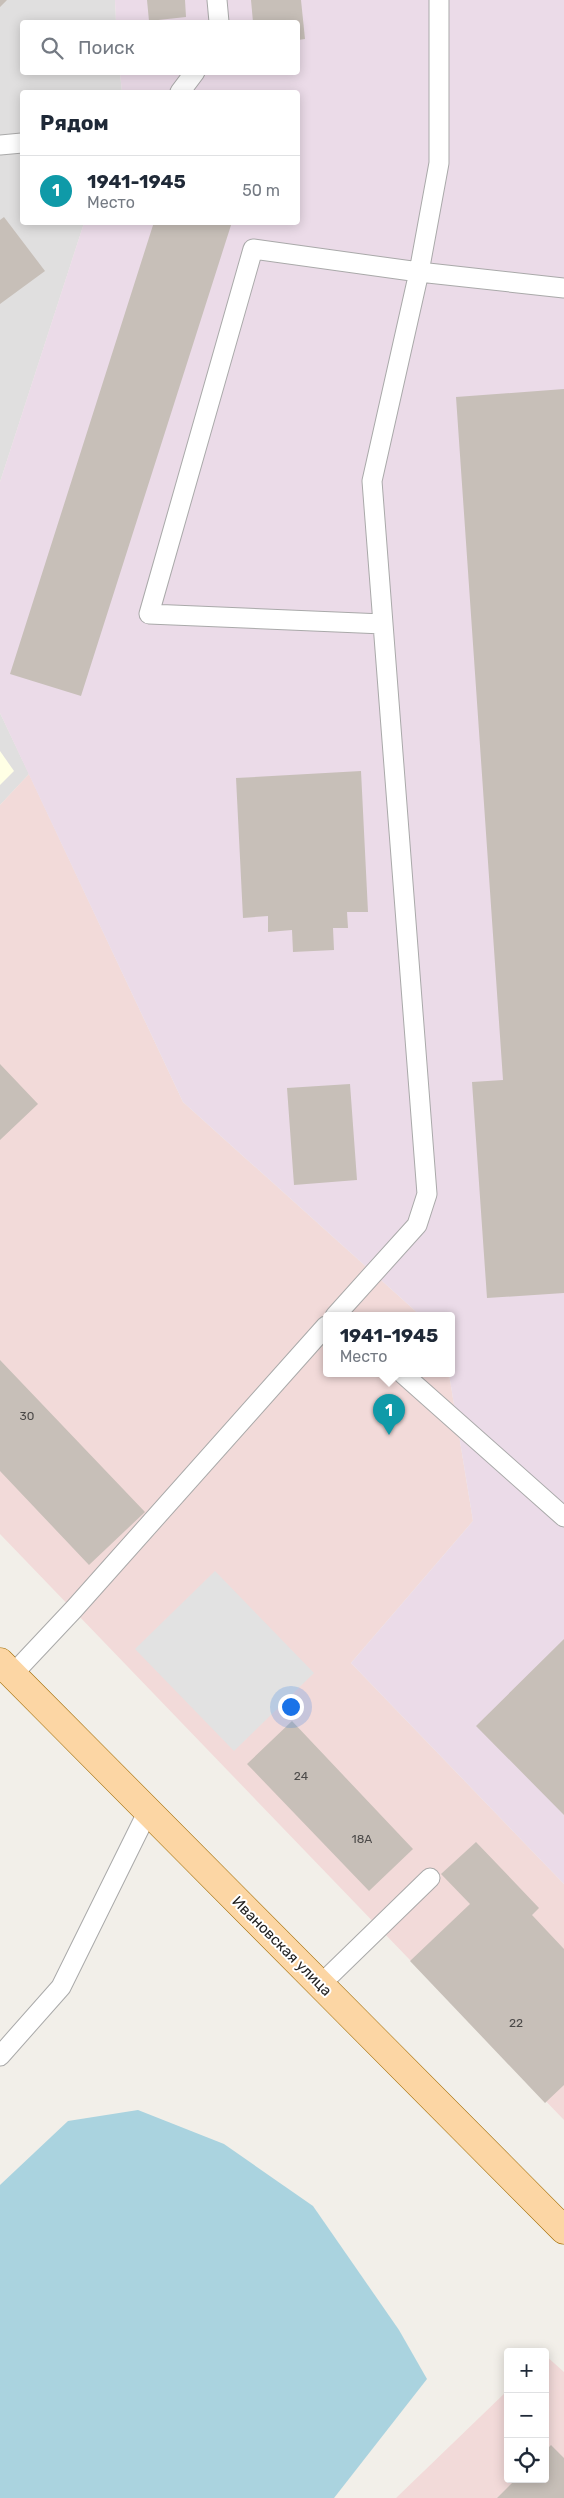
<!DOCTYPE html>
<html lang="ru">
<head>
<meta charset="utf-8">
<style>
  :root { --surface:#fff; --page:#f6f6f7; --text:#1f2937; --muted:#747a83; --line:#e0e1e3; --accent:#d40000 }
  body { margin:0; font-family:Rubik,sans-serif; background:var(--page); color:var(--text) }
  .controls { position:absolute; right:15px; bottom:15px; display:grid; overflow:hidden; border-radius:5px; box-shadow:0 2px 12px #0003 }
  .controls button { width:45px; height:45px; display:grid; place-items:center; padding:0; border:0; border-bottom:1px solid var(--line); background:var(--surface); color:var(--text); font:25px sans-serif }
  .you { position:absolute; left:290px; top:1706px; width:18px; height:18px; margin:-12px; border:4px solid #fff; border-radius:50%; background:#1a73e8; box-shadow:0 0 0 8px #1a73e833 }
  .badge { display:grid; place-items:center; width:32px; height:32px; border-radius:50%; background:var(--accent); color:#fff; font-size:16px; font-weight:700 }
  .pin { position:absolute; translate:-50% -41px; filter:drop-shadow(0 1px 2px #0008) }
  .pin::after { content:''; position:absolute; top:26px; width:18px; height:15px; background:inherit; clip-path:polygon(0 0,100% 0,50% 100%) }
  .popup { position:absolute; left:323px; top:1312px; width:132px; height:65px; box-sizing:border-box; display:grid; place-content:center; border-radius:5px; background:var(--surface); filter:drop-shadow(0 1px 4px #0005); font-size:16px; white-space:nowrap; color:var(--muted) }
  .popup b { font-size:19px; color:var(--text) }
  .popup::after { content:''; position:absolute; left:50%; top:100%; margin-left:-10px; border:10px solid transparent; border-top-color:var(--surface) }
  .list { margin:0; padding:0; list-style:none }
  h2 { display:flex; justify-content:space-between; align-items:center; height:65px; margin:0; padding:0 20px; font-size:21px }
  h2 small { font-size:16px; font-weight:400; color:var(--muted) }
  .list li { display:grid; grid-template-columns:32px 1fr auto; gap:15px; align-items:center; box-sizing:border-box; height:70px; padding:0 20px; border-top:1px solid var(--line) }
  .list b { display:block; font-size:19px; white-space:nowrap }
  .list p { margin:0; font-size:16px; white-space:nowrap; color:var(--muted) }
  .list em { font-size:16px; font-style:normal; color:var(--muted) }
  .icon { flex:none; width:28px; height:28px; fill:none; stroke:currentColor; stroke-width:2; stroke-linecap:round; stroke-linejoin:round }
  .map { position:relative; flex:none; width:564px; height:2498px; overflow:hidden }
  .search { position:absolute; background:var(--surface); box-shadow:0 2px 12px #0003; left:20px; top:20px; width:280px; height:55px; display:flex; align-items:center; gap:12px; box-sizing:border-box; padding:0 18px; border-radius:5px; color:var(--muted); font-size:19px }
  .panel { position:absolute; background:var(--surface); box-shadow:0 2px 12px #0003; left:20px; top:90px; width:280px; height:135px; border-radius:5px }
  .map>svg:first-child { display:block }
  .residential { fill:#e0dfdf }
  .commercial { fill:#f2dad9 }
  .industrial { fill:#ebdbe8 }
  .education { fill:#ffffe5 }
  .parking { fill:#e2e2e2 }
  .water { fill:#aad3df }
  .building { fill:#c7bfb8 }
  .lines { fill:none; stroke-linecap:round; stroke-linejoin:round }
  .lane-casing { stroke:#a9a9a9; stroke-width:21 }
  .primary-casing { stroke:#a06b00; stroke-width:29 }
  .lane { stroke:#fff; stroke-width:19 }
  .primary { stroke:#fcd6a4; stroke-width:28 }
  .labels { text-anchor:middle; stroke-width:4; stroke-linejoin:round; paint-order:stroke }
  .number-label { font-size:12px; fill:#4b4948 }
  .street-label { font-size:15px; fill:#222; stroke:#fff }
</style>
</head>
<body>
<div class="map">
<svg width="564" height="2498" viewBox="0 0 564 2498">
  <rect width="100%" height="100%" fill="#f2efe9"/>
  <path class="residential" d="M0 0H115L116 22H22V72L120 73 122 92H22V222L84 223 0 482Z
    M0 713 29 774 0 805Z"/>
  <path class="commercial" d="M29 774 183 1102 421 1316H326V1374H449L473 1521 351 1663 564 1884V2120L0 1534V805Z
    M545 2355 564 2372V2498H396L508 2390V2479H545Z"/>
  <path class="industrial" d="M115 0H564V1884L351 1663 473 1521 449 1374H452V1316H421L183 1102 0 713V482L84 223 298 222V92H122L120 73 298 72V22H116Z"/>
  <path class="education" d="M0 751 14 771 0 785Z"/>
  <path class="parking" d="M215 1571 314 1673 234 1751 135 1649Z"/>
  <path class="water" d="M138 2110 224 2144 313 2206 399 2330 427 2379 334 2498H0V2185L68 2121Z"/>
  <path class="building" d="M0 0H7L0 7Z
    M147 0H185L186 17 149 21Z
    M251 0H301L305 39 298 40V22H253Z
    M4 217 45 271 0 304V220Z
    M154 222H232L81 696 10 674Z
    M564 389V1293L487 1298 472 1082 503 1080 456 397Z
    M361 771 368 912H347L348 928H333L334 950 293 952 292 930 268 932V916L243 918 236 778Z
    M0 1064 38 1104 0 1140Z
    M350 1084 357 1180 294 1185 287 1088Z
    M0 1360 145 1512 89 1565 0 1471Z
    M564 1639V1815L476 1726Z
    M292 1721 413 1849 369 1891 247 1764Z
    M476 1842 539 1908 532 1915 564 1949V2085L545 2103 410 1961 470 1904 441 1874Z
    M551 2445 564 2458V2498H497L516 2479H545V2451Z"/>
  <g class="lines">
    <g class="lane-casing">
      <path id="lane" d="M217 0 219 22
        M180 92 195 72
        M0 145 22 143
        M383 624 149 614 253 249 419 272 564 288
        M335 1316 417 1225 427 1194 372 481 419 272 439 163V0
        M403 1374 564 1517
        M12 1675 74 1609 326 1326
        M320 1985 430 1878
        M0 2056 61 1987 148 1811"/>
    </g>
    <g class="primary-casing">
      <path id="primary" d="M0 1662 564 2230"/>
    </g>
    <use href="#lane" class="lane"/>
    <use href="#primary" class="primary"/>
  </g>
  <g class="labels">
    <g class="number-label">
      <text x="27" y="1420">30</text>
      <text x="301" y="1780">24</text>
      <text x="362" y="1843">18А</text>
      <text x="516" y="2027">22</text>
    </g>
    <g class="street-label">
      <text transform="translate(282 1946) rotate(45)" y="5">Ивановская улица</text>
    </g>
  </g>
</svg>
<div class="controls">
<button>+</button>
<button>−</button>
<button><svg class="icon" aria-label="locate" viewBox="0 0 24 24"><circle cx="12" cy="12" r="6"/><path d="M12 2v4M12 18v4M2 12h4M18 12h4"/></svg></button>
</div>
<div class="you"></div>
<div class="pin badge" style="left:389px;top:1435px;background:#0f9aa8">1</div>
<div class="popup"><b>1941-1945</b>Место</div>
<div class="search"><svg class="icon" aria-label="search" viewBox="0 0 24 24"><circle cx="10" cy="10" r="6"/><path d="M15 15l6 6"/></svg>Поиск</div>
<section class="panel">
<h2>Рядом<small></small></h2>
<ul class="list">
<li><span class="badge" style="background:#0f9aa8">1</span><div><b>1941-1945</b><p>Место</p></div><em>50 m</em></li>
</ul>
</section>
</div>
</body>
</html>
